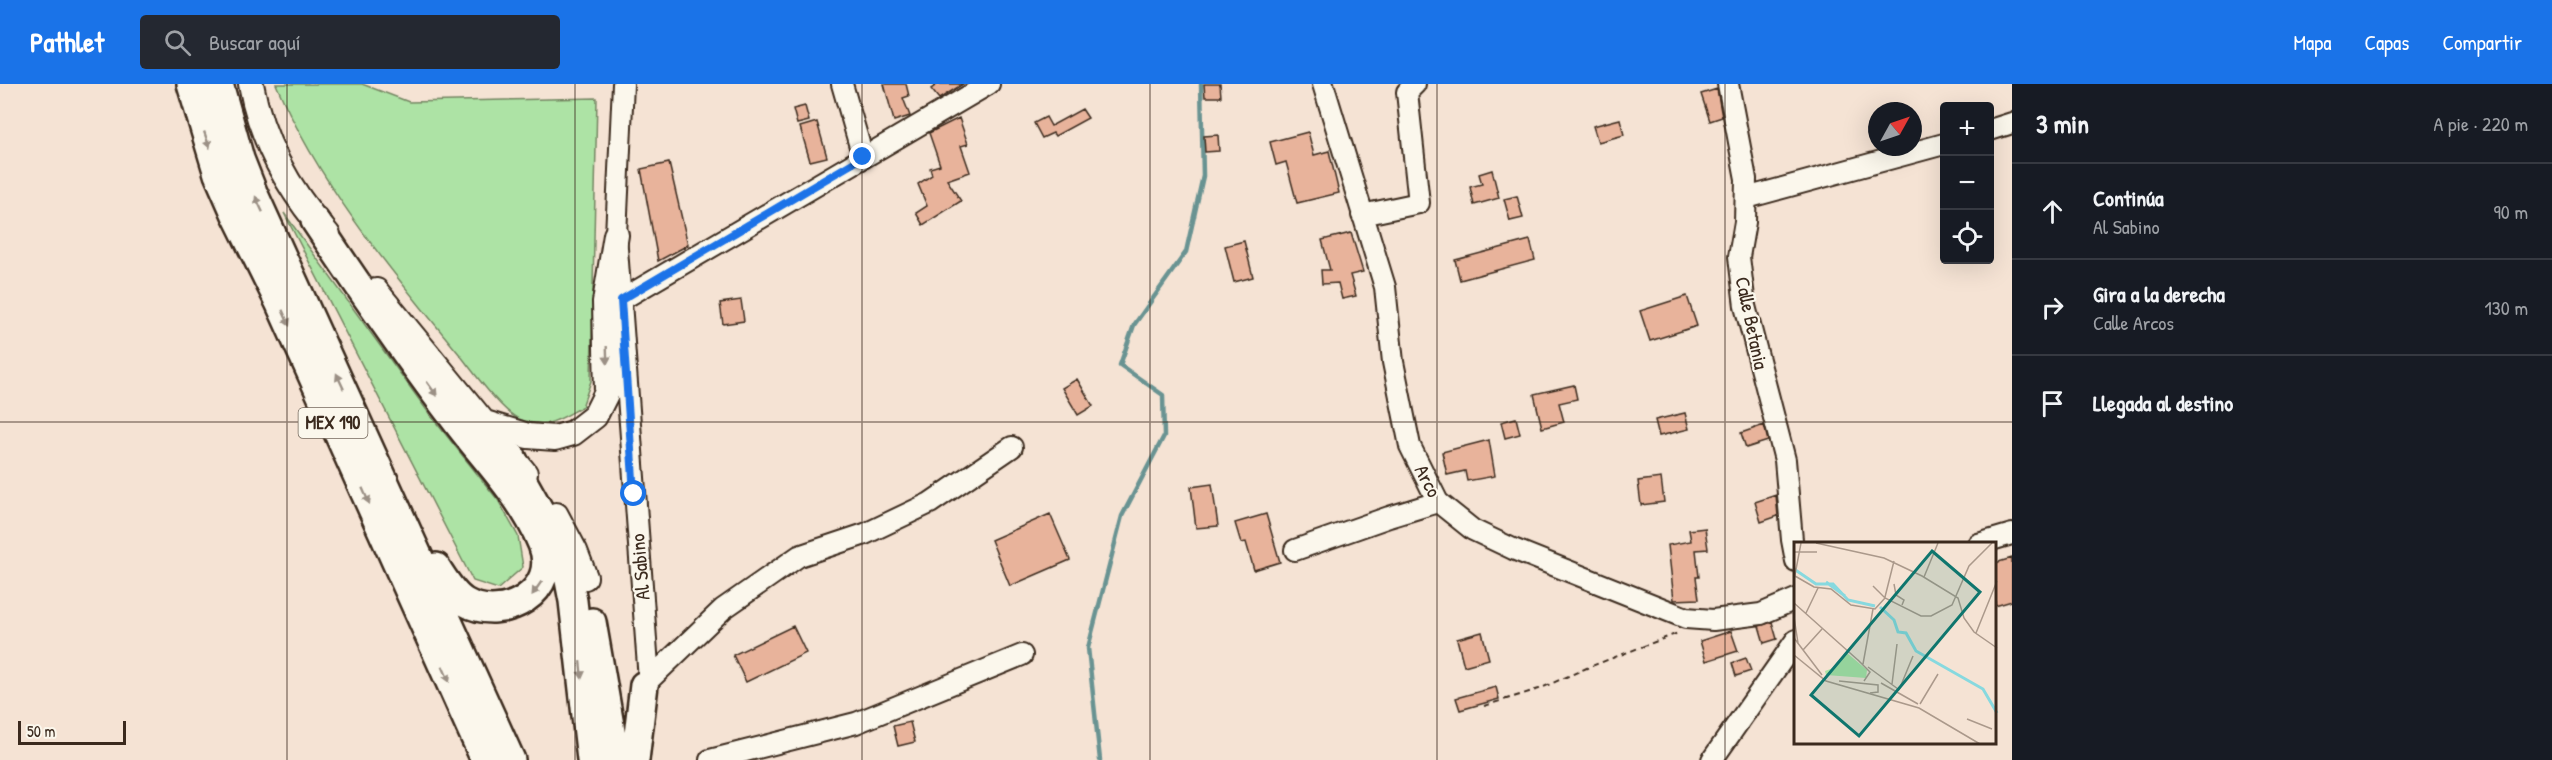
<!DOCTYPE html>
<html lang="es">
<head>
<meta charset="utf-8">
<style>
  :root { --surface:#171b24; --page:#242831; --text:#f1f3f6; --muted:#9ea1a6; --line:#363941; --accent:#1a73e8 }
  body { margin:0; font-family:"Patrick Hand",sans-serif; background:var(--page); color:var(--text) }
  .controls { position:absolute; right:18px; top:18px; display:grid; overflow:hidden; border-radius:6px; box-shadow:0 6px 24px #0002 }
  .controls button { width:54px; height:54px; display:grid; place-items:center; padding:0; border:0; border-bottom:2px solid var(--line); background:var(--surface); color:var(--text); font:30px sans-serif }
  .compass { position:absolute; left:1868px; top:18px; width:54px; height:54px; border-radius:50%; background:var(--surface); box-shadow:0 6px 24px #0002; rotate:50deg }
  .scale { position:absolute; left:18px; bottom:15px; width:108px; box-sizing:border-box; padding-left:6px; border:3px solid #3b2a1e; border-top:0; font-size:16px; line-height:21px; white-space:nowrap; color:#3b2a1e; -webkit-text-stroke:4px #fbf7ec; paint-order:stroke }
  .stop { position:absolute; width:18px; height:18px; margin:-14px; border:4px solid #1a73e8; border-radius:50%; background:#fff }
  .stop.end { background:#1a73e8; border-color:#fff; box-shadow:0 2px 6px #0008 }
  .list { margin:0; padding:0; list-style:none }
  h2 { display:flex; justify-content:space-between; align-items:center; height:78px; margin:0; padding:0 24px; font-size:26px }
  h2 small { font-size:20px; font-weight:400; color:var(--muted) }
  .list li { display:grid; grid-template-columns:39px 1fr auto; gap:18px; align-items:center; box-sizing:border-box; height:96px; padding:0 24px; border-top:2px solid var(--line) }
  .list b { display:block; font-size:22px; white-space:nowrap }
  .list p { margin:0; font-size:20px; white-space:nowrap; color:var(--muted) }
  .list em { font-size:20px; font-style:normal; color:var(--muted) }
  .icon { flex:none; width:33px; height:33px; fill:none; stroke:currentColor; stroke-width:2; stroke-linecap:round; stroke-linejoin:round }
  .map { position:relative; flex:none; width:2012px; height:676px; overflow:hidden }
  header { display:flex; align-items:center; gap:36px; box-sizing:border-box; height:84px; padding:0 30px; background:var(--accent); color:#fff }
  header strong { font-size:28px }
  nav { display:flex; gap:33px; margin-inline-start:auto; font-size:21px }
  .search { width:420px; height:54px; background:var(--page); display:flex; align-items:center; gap:15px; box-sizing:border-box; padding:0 21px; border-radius:6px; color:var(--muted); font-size:22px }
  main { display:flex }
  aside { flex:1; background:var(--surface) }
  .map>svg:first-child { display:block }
  .green { fill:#ade3a5; stroke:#748662; stroke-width:1.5 }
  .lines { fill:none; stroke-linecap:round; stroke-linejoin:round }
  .stream { stroke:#699392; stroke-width:4.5 }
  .building { fill:#e8b39b; stroke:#3b2a1e; stroke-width:1.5 }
  .minor-casing { stroke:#3b2a1e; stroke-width:24 }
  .major-casing { stroke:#3b2a1e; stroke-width:28 }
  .highway-casing { stroke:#3b2a1e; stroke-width:32 }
  .path { stroke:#3b2a1e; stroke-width:2; stroke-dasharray:6 4.5; stroke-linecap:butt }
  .minor { stroke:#fbf7ec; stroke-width:20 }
  .major { stroke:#fbf7ec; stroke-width:24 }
  .highway { stroke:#fbf7ec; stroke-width:27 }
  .oneway { fill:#9b9085 }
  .route { stroke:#1a73e8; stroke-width:8 }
  .grid { fill:none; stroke:#3b2a1e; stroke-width:1.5; stroke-opacity:0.55 }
  .labels { text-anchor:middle; stroke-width:4.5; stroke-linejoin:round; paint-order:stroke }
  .shield { fill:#fbf7ec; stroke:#75685c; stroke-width:1.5 }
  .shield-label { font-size:18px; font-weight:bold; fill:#3b2a1e }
  .street-label { font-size:20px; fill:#3b2a1e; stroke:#fbf7ec }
  .inset-river { fill:none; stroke:#87d9df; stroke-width:3 }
  .inset-road { fill:none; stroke:#ab998b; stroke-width:1.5 }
  .view { fill:#0f766e; fill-opacity:0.15; stroke:#0f766e; stroke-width:3 }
  .inset-edge { fill:none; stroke:#3b2a1e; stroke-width:3 }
</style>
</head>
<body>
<header>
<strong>Pathlet</strong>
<div class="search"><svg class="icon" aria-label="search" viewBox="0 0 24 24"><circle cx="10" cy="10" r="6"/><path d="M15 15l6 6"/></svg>Buscar aquí</div>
<nav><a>Mapa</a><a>Capas</a><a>Compartir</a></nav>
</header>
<main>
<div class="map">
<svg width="2012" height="676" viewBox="0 0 2012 676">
  <rect width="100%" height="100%" fill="#f5e3d4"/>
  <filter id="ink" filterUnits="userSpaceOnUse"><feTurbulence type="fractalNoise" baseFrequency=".0167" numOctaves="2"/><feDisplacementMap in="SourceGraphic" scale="12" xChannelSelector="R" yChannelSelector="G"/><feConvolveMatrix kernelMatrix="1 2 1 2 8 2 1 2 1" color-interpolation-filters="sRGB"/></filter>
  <g filter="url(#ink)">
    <path class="green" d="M276 0H362L409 18 597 14 591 297 582 323C558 336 547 346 519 335 502 328 472 286 460 271 391 187 319 101 276 0Z
      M284 129 431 332 498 416 518 452 523 483 498 505 473 497Z"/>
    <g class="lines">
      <path class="stream" d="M1100 676 1088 564 1122 432 1164 352 1163 311 1120 281 1134 241 1186 168 1203 92 1201 0"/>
    </g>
    <path class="building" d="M884 0H906L909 12 903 14 910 32 894 37Z
      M938 0H963L939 15 931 5Z
      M1204 0H1220L1221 13H1205Z
      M1717 5 1722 33 1710 37 1701 10Z
      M805 22 809 37 797 40 793 25Z
      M1082 25 1088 34 1055 52 1053 49 1042 54 1034 39 1046 33 1051 42Z
      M959 34 968 60 961 62 970 88 947 96 961 117 923 141 916 129 927 122 918 100 932 91 930 84 940 81 929 49Z
      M1620 35 1624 51 1598 58 1593 42Z
      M817 38 827 73 810 77 800 43Z
      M1308 48 1314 71 1329 67 1339 109 1297 119 1286 78 1276 81 1270 58Z
      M1218 51 1219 67 1205 68 1204 52Z
      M669 79 688 161 658 177 641 85Z
      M1492 86 1499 114 1474 121 1470 103 1482 100 1479 90Z
      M1517 112 1523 134 1510 137 1504 115Z
      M1351 149 1363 188 1350 191 1356 212 1342 215 1338 199 1322 200 1321 186H1330L1322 156Z
      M1530 156 1535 176 1460 196 1455 176Z
      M1244 157 1253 193 1234 198 1225 162Z
      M1687 212 1697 242 1650 257 1640 227Z
      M741 216 744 237 723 240 720 219Z
      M1077 295 1093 322 1078 331 1062 304Z
      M1574 301 1577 315 1559 319 1564 338 1542 344 1534 310Z
      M1685 329 1689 345 1659 352 1655 336Z
      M1516 334 1520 350 1505 354 1501 338Z
      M1764 341 1768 357 1746 364 1741 349Z
      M1489 356 1495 392 1467 397 1465 387 1447 391 1442 368Z
      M1661 394 1664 418 1641 421 1638 397Z
      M1212 400 1218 442 1196 444 1191 403Z
      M1776 411 1778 432 1761 438 1755 418Z
      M1050 430 1070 476 1010 502 991 456Z
      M1266 430 1280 478 1254 486 1246 458 1241 459 1235 439Z
      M1705 444 1708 465 1696 466 1699 493H1696L1699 515 1674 516 1668 461 1691 457 1689 446Z
      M2012 474V517L1995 522V479Z
      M1772 538 1777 555 1764 559 1759 542Z
      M793 542 806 569 746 598 733 571Z
      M1731 547 1738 567 1706 577 1700 557Z
      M1482 548 1489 575 1464 582 1457 555Z
      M1746 574 1751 587 1736 592 1732 579Z
      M1496 603 1499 615 1460 626 1456 614Z
      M910 638 915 658 898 662 893 642Z"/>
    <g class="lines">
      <g class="minor-casing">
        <path id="minor" d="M623 0 616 151 649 596 644 601 645 613
          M842 0 863 73
          M1323 0 1385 203 1393 278 1410 362 1438 418 1473 446 1513 465 1686 534 1713 536 1761 530 1796 515
          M1728 0 1746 95 1745 138 1739 173 1745 222 1785 376 1792 456 1796 477
          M1990 46 2012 39
          M1746 114 1944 60
          M1362 131 1419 119 1407 8 1415 0
          M621 216 989 0
          M1978 460 2012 450
          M1295 466 1389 433 1438 418
          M649 596 723 525 799 472 865 450 930 419 1012 363
          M710 676 856 639 1022 571
          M1712 676 1796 556"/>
      </g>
      <g class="major-casing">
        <path id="major" d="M251 0C261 56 290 108 328 151
          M376 207 525 389
          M485 339 528 352 555 354 573 349 595 332 607 308 605 218 616 151
          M556 431 575 467 585 493"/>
      </g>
      <g class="highway-casing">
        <path id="highway" d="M191 0 218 90 236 131 279 218 485 676
          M219 0 240 75 253 108 511 676
          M315 137C361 206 408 275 459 341 488 379 524 415 542 460 561 507 503 540 465 518 453 511 444 495 436 483
          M512 373 523 397 556 456 567 486 573 517 591 676
          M592 538 616 676
          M635 676 644 601"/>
      </g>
      <path class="path" d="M1484 622 1539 605 1589 583 1678 549"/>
      <use href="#minor" class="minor"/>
      <use href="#major" class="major"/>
      <use href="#highway" class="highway"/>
    </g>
    <defs><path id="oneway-solid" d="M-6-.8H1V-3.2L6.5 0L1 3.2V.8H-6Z" transform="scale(1.5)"/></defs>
    <g class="oneway">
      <use href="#oneway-solid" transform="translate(207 56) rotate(71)"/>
      <use href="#oneway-solid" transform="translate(259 120) rotate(-115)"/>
      <use href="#oneway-solid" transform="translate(286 234) rotate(66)"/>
      <use href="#oneway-solid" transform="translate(607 271) rotate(88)"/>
      <use href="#oneway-solid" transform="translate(340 297) rotate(-115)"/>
      <use href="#oneway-solid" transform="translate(432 305) rotate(54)"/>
      <use href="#oneway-solid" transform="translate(366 412) rotate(66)"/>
      <use href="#oneway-solid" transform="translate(537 504) rotate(125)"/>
      <use href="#oneway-solid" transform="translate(581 586) rotate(84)"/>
      <use href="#oneway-solid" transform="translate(446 590) rotate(66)"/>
    </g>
  </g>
  <g class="lines" filter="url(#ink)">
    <path class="route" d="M634 410 621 216 863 73"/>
  </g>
  <path class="grid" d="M287 0V676M575 0V676M862 0V676M1150 0V676M1437 0V676M1725 0V676M0 338H2012"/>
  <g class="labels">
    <rect class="shield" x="298.5" y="324" width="69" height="30" rx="4.5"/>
    <g class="shield-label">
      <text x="333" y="345">MEX 190</text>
    </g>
    <g class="street-label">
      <text transform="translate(1752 239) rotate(78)" y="7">Calle Betania</text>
      <text transform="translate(1428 397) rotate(62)" y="7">Arco</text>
      <text transform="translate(640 483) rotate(-95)" y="7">Al Sabino</text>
    </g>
  </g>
  <g transform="translate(1794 458)">
    <rect width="202" height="202" fill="#f5e3d4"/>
    <path d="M53 111 73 128 72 136 32 133 31 129 42 125Z" fill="#ade3a5"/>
    <path class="inset-river" d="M0 27 22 42H39L54 58 81 64M32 40 51 54M86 65 100 78 104 90 112 91 122 109 189 147 203 171"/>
    <path class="inset-road" d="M22 1 90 16 128 34 164 56 170 76 180 90 203 106M0 10H23M1 34 20 45 37 47 57 63 81 67 91 56M130 35 144 1M0 38 7 1M100 42 102 53 110 58 108 63M79 44 91 56 127 74H137L158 63 175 24 198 1M91 55 100 19M0 61 65 119M12 71 24 46M0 75 4 101M182 91 203 39M0 96 28 133M9 108 28 87M0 113 32 139 125 166 186 202M64 118 76 130 70 139M69 122 79 67M74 125 104 147M45 139 84 143V150L76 151M87 141 124 162M98 142 103 102M105 148 119 114M126 162 144 132M173 177 198 187"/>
    <path class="view" d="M138 9 186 50 65 194 17 153Z"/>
    <rect width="202" height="202" class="inset-edge"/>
  </g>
</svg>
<div class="controls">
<button>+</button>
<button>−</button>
<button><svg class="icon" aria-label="locate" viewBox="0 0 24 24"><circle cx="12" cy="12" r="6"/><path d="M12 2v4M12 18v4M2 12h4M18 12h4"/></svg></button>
</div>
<svg class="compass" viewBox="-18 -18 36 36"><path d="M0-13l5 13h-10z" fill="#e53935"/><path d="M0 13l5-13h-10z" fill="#9ea1a6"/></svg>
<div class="scale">50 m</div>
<div class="stop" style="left:634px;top:410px"></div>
<div class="stop end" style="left:863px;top:73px"></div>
</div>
<aside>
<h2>3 min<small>A pie · 220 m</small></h2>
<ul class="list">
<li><svg class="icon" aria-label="ahead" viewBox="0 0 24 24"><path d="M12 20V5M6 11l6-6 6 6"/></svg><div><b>Continúa</b><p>Al Sabino</p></div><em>90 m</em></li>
<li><svg class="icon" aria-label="right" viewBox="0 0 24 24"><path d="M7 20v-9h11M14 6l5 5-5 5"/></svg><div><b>Gira a la derecha</b><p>Calle Arcos</p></div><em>130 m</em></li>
<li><svg class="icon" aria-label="arrive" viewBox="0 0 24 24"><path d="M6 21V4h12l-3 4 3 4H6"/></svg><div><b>Llegada al destino</b></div></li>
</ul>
</aside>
</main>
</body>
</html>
